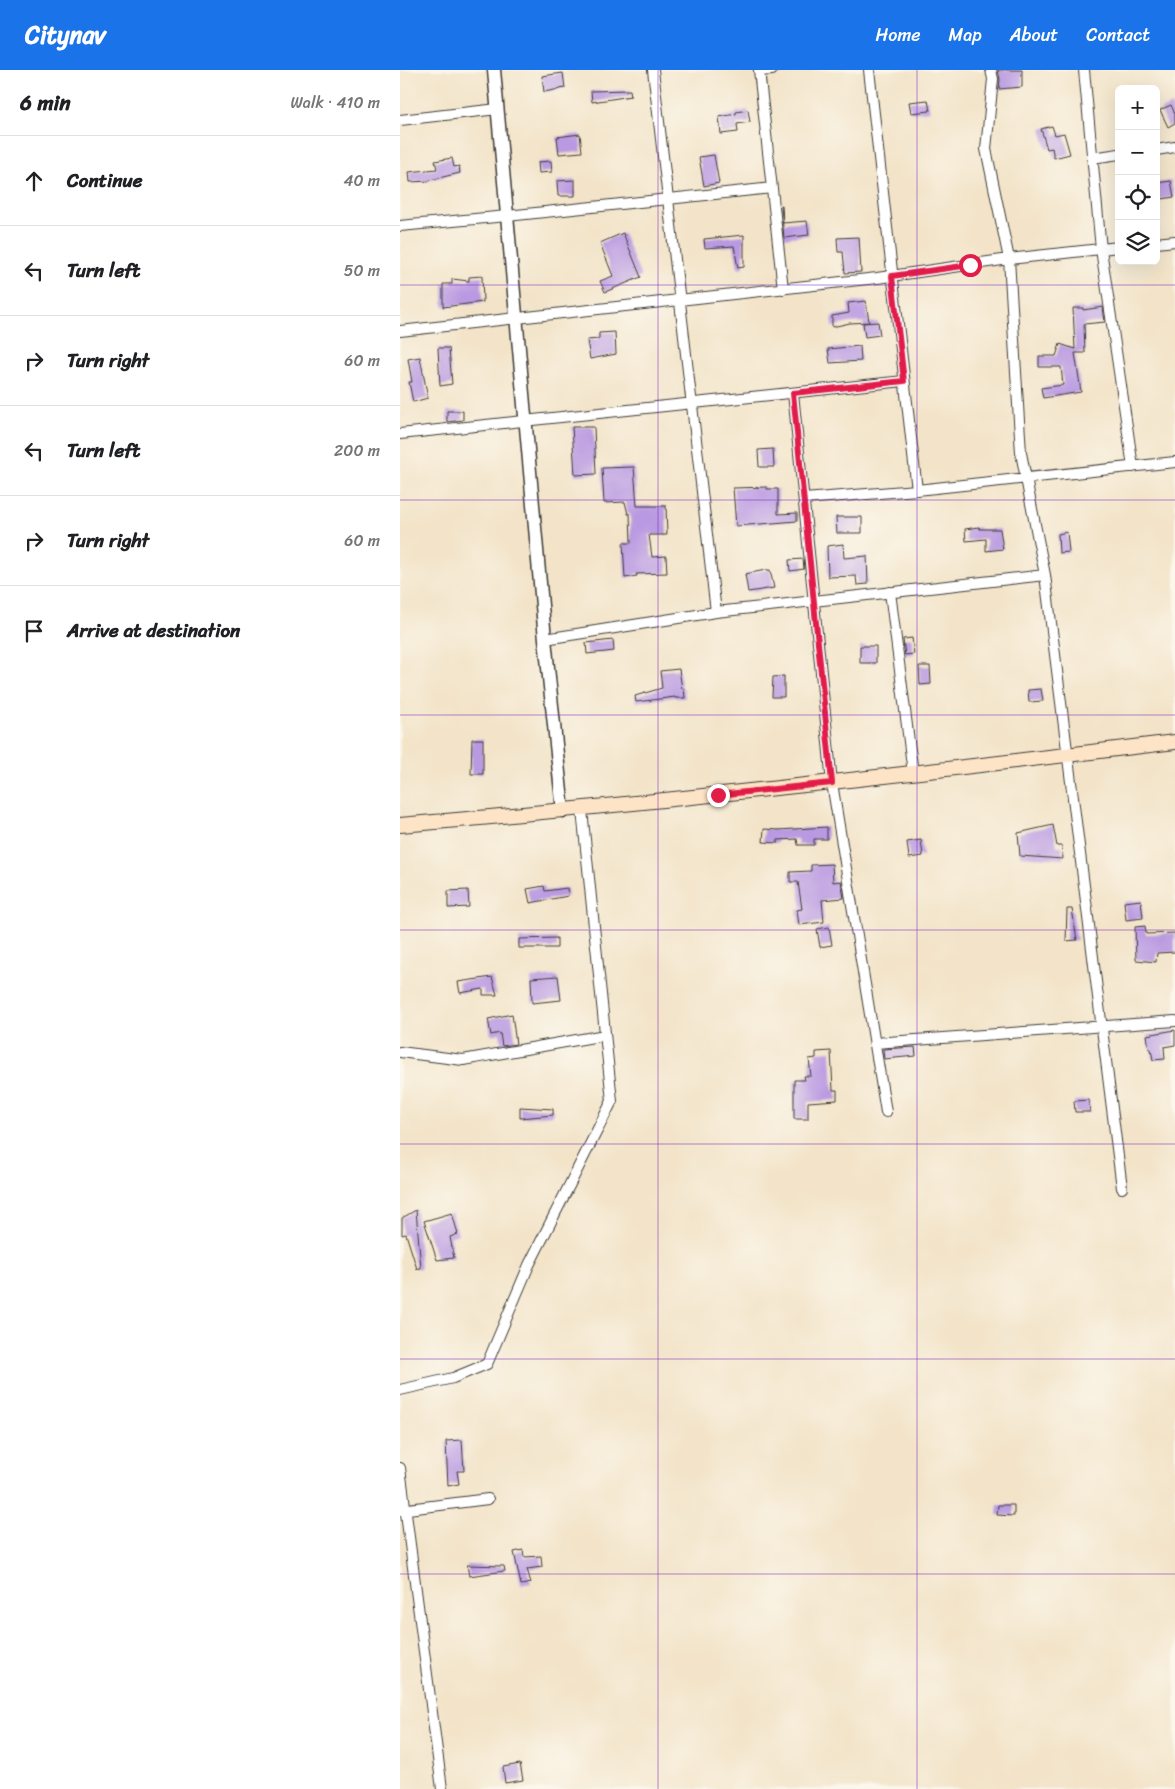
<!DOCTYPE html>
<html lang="en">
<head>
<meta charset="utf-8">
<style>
  :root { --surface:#fff; --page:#f6f6f6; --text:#202124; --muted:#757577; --line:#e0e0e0; --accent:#1a73e8 }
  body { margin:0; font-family:Sriracha,sans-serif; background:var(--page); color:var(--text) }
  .controls { position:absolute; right:15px; top:15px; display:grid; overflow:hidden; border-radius:8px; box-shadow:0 5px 20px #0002 }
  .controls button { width:45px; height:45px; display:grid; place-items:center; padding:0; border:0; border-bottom:1px solid var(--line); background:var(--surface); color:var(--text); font:25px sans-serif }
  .stop { position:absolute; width:15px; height:15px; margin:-11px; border:4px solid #e11d48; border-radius:50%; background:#fff }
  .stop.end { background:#e11d48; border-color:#fff; box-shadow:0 1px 5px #0008 }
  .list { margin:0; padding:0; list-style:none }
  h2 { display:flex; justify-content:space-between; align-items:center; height:65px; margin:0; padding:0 20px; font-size:21px }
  h2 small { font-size:16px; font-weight:400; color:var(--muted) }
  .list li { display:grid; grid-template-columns:32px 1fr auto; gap:15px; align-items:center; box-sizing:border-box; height:90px; padding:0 20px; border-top:1px solid var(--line) }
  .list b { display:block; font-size:19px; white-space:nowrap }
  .list em { font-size:16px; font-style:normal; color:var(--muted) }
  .icon { flex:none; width:28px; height:28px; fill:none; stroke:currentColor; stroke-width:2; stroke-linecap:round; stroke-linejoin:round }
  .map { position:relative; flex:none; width:775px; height:1719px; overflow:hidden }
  header { display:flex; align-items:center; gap:30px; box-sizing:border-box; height:70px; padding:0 25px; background:var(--accent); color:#fff }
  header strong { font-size:24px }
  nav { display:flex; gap:28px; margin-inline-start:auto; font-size:18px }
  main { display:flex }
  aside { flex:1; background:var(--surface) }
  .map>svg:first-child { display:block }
  .building { fill:#b999e1 }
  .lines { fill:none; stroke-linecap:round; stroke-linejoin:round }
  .minor-casing { stroke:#3c3a36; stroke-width:12 }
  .tertiary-casing { stroke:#3c3a36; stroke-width:15 }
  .secondary-casing { stroke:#3c3a36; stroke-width:16 }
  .minor { stroke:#fff; stroke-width:10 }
  .tertiary { stroke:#fff; stroke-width:12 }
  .secondary { stroke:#fee4c6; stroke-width:14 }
  .route { stroke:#e11d48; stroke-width:6 }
  .grid { fill:none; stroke:#7b2cbf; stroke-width:1; stroke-opacity:0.55 }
</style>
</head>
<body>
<header>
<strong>Citynav</strong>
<nav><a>Home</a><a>Map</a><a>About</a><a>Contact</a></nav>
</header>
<main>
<aside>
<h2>6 min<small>Walk · 410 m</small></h2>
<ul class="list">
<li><svg class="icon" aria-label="ahead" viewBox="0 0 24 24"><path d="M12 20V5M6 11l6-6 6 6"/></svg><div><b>Continue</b></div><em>40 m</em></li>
<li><svg class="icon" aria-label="left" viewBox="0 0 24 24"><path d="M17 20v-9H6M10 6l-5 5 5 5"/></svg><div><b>Turn left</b></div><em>50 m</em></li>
<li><svg class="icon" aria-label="right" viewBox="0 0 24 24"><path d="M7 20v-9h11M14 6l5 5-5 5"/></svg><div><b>Turn right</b></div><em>60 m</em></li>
<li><svg class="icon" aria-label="left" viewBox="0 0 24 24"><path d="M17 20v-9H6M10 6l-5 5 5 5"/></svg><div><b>Turn left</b></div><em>200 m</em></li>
<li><svg class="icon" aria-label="right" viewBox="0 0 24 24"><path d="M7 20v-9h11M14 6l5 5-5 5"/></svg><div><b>Turn right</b></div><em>60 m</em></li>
<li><svg class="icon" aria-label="arrive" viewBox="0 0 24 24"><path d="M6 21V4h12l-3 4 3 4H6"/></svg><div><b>Arrive at destination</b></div></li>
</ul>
</aside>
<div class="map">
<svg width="775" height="1719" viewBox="0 0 775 1719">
  <rect width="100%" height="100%" fill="#fbf7ec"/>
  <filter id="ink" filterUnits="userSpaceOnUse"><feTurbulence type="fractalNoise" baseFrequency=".02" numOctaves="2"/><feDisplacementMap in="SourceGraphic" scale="10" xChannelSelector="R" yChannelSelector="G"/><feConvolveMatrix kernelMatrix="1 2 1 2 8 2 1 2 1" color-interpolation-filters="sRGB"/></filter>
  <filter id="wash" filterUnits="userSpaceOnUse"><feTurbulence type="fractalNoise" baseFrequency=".0096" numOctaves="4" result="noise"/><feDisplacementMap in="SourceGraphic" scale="20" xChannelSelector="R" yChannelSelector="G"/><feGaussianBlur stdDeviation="1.12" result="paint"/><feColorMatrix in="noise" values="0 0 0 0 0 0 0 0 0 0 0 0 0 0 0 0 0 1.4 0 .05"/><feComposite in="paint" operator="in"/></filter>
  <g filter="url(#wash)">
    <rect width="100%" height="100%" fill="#f3e4c9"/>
    <g id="blocks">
      <path class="building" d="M598 0H622V17L599 19 600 9Z
        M163 3 165 18 144 22 142 6Z
        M230 20 231 26 192 32 191 21Z
        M528 30 530 41 511 43 509 32Z
        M771 35 775 44V53L768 57 760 40Z
        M348 40 350 52 337 54 338 62 321 64 319 47 336 44V42Z
        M652 56 655 65 664 63 670 84 654 88 652 78 647 79 641 59Z
        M180 64 182 82 159 84 157 67Z
        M314 85 319 113 304 116 299 87Z
        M52 88 54 97 59 96 60 103 30 110V111L10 112 9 102 37 99 35 91Z
        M151 91 152 102 139 103 138 92Z
        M175 110V126H158L157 111Z
        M771 111 774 127 756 130V113Z
        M381 135H382L383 153 407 151 409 165 384 168Z
        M223 163 241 207 205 222 200 211 213 206 200 173Z
        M344 165V197L338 198 334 176 305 178 304 169Z
        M459 167 461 202 445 203 443 182H438L437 168Z
        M82 206 83 232 43 237V214H52V209L69 211V207Z
        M466 231 469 252 450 253 432 257V246L449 243 448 233Z
        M703 237 705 252 684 254 685 283H675L681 322 643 328 641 318 663 315 661 297H639V286H656L660 274 675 279 673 238H683V240Z
        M478 252 480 265 465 267 463 253Z
        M215 262 216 284 190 289 187 270 199 269V263Z
        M460 276 461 291 430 293 428 279Z
        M38 278H49L52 314 40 316Z
        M20 287 28 328 13 332 9 312H12L8 289Z
        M47 341H63V350L47 352Z
        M172 357H194L196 404 175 405Z
        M373 379 374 397H359L358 380Z
        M234 397 237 436H266L267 465H249L252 487 266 486 267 503 236 504 237 506 225 508 223 473H231L230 444H228L225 432 204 433 202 398Z
        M367 417V419H378V444L397 443V451L336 456 333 418Z
        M436 447H462V463H437Z
        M579 457 580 459H600L603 479 586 481V469L566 471 565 459Z
        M667 462 669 482 659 483 658 464Z
        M443 474 444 488 467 486 468 514 457 515 456 506 428 507 427 476Z
        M403 489 404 499 390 501 389 490Z
        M366 500H370L374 518 348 522 345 504Z
        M512 568 514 584 505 585 503 569Z
        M213 570 214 581 187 584 186 573Z
        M460 576H476V593H460Z
        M519 596H530L531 614 520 615Z
        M279 599 282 619 284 618 285 628H275V627L236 632 235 626 262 618 260 601Z
        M384 606V627H372L373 607Z
        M641 619 643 631 629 632 628 620Z
        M72 669H83V704H71Z
        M653 755 657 776H662L663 789 620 786 618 763Z
        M427 757V769H414V775H398L397 769 378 770V773L363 772 364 759 378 760Z
        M521 770 523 786 509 788 507 772Z
        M432 794 433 812 441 811 444 828 422 830 424 852 399 855 397 840 402 839 398 812H390V802L411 801V795Z
        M144 816 145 821 167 818 168 826 130 833 127 819Z
        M68 820 69 837 48 838V821Z
        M741 830 743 848 726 850 724 832Z
        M667 839H672L677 870 666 871Z
        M745 856 746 864 775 863V882L757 883 756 892 736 890 735 857Z
        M429 857 432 875 420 877 417 859Z
        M157 868V878H119V869Z
        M158 906 161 930 132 933 131 908Z
        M92 907 97 925H83V919L60 923 58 912Z
        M112 944 116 974 102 976 100 963 91 965 88 949Z
        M775 960V975L764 977 765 989 753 990 751 979H749L747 965Z
        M515 977 516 986 484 989 483 979Z
        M431 981 433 1020H437V1030L408 1032V1049H394V1010H405L404 1006H411L409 989 416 988V982Z
        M689 1030 690 1042H675L674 1031Z
        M120 1037 153 1039V1045L120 1048Z
        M16 1140 21 1198 17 1199 6 1164 2 1165V1148Z
        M52 1143 58 1164 50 1167 54 1188 37 1190 24 1151Z
        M62 1370 64 1401H57L59 1414 48 1416 46 1371Z
        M598 1435H614V1446L597 1445Z
        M123 1480 124 1487 141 1486 142 1497 127 1499 131 1513 121 1515 114 1482Z
        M67 1495 104 1496 105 1501 69 1506Z
        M120 1694 123 1710 105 1713 103 1697Z"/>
    </g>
  </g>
  <g filter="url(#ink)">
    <use href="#blocks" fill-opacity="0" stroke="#3c3a36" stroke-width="1"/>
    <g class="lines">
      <g class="minor-casing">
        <path id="minor" d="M253 0 316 542
          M359 0 383 219
          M469 0 517 420
          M591 0 593 9 586 79 609 189 621 383 645 505 722 1118
          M684 0 701 179 733 397
          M359 1 372 0
          M0 50 98 39
          M756 80 775 77
          M692 88 719 84
          M0 156 107 146 372 118
          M756 173 775 171
          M0 261 477 208 609 189 719 177
          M393 323 432 713 486 1042
          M0 364 504 311
          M404 429 517 420 775 392
          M490 522 513 703
          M145 569 316 542 645 505
          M475 973 775 951
          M0 982 63 990 205 965
          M0 1320 53 1308 87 1294 129 1195 212 1031 182 740
          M0 1398 42 1719
          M0 1440 88 1429"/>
      </g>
      <g class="tertiary-casing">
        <path id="tertiary" d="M94 0 145 569 163 741"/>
      </g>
      <g class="secondary-casing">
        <path id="secondary" d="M0 755C259 733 517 703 775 672"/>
      </g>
      <use href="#minor" class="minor"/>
      <use href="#tertiary" class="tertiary"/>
      <use href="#secondary" class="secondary"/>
    </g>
  </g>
  <g class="lines" filter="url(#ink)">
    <path class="route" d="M318 725 432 713 393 323 504 311 492 206 570 195"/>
  </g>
  <path class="grid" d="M258 0V1719M517 0V1719M0 215H775M0 430H775M0 645H775M0 860H775M0 1074H775M0 1289H775M0 1504H775"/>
</svg>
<div class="controls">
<button>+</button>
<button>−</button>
<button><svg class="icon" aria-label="locate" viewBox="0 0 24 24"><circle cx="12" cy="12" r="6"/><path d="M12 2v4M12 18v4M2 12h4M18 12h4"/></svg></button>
<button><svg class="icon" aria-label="layers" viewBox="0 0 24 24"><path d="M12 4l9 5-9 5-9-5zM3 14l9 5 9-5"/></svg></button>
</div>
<div class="stop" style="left:570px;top:195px"></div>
<div class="stop end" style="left:318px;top:725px"></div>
</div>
</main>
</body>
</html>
